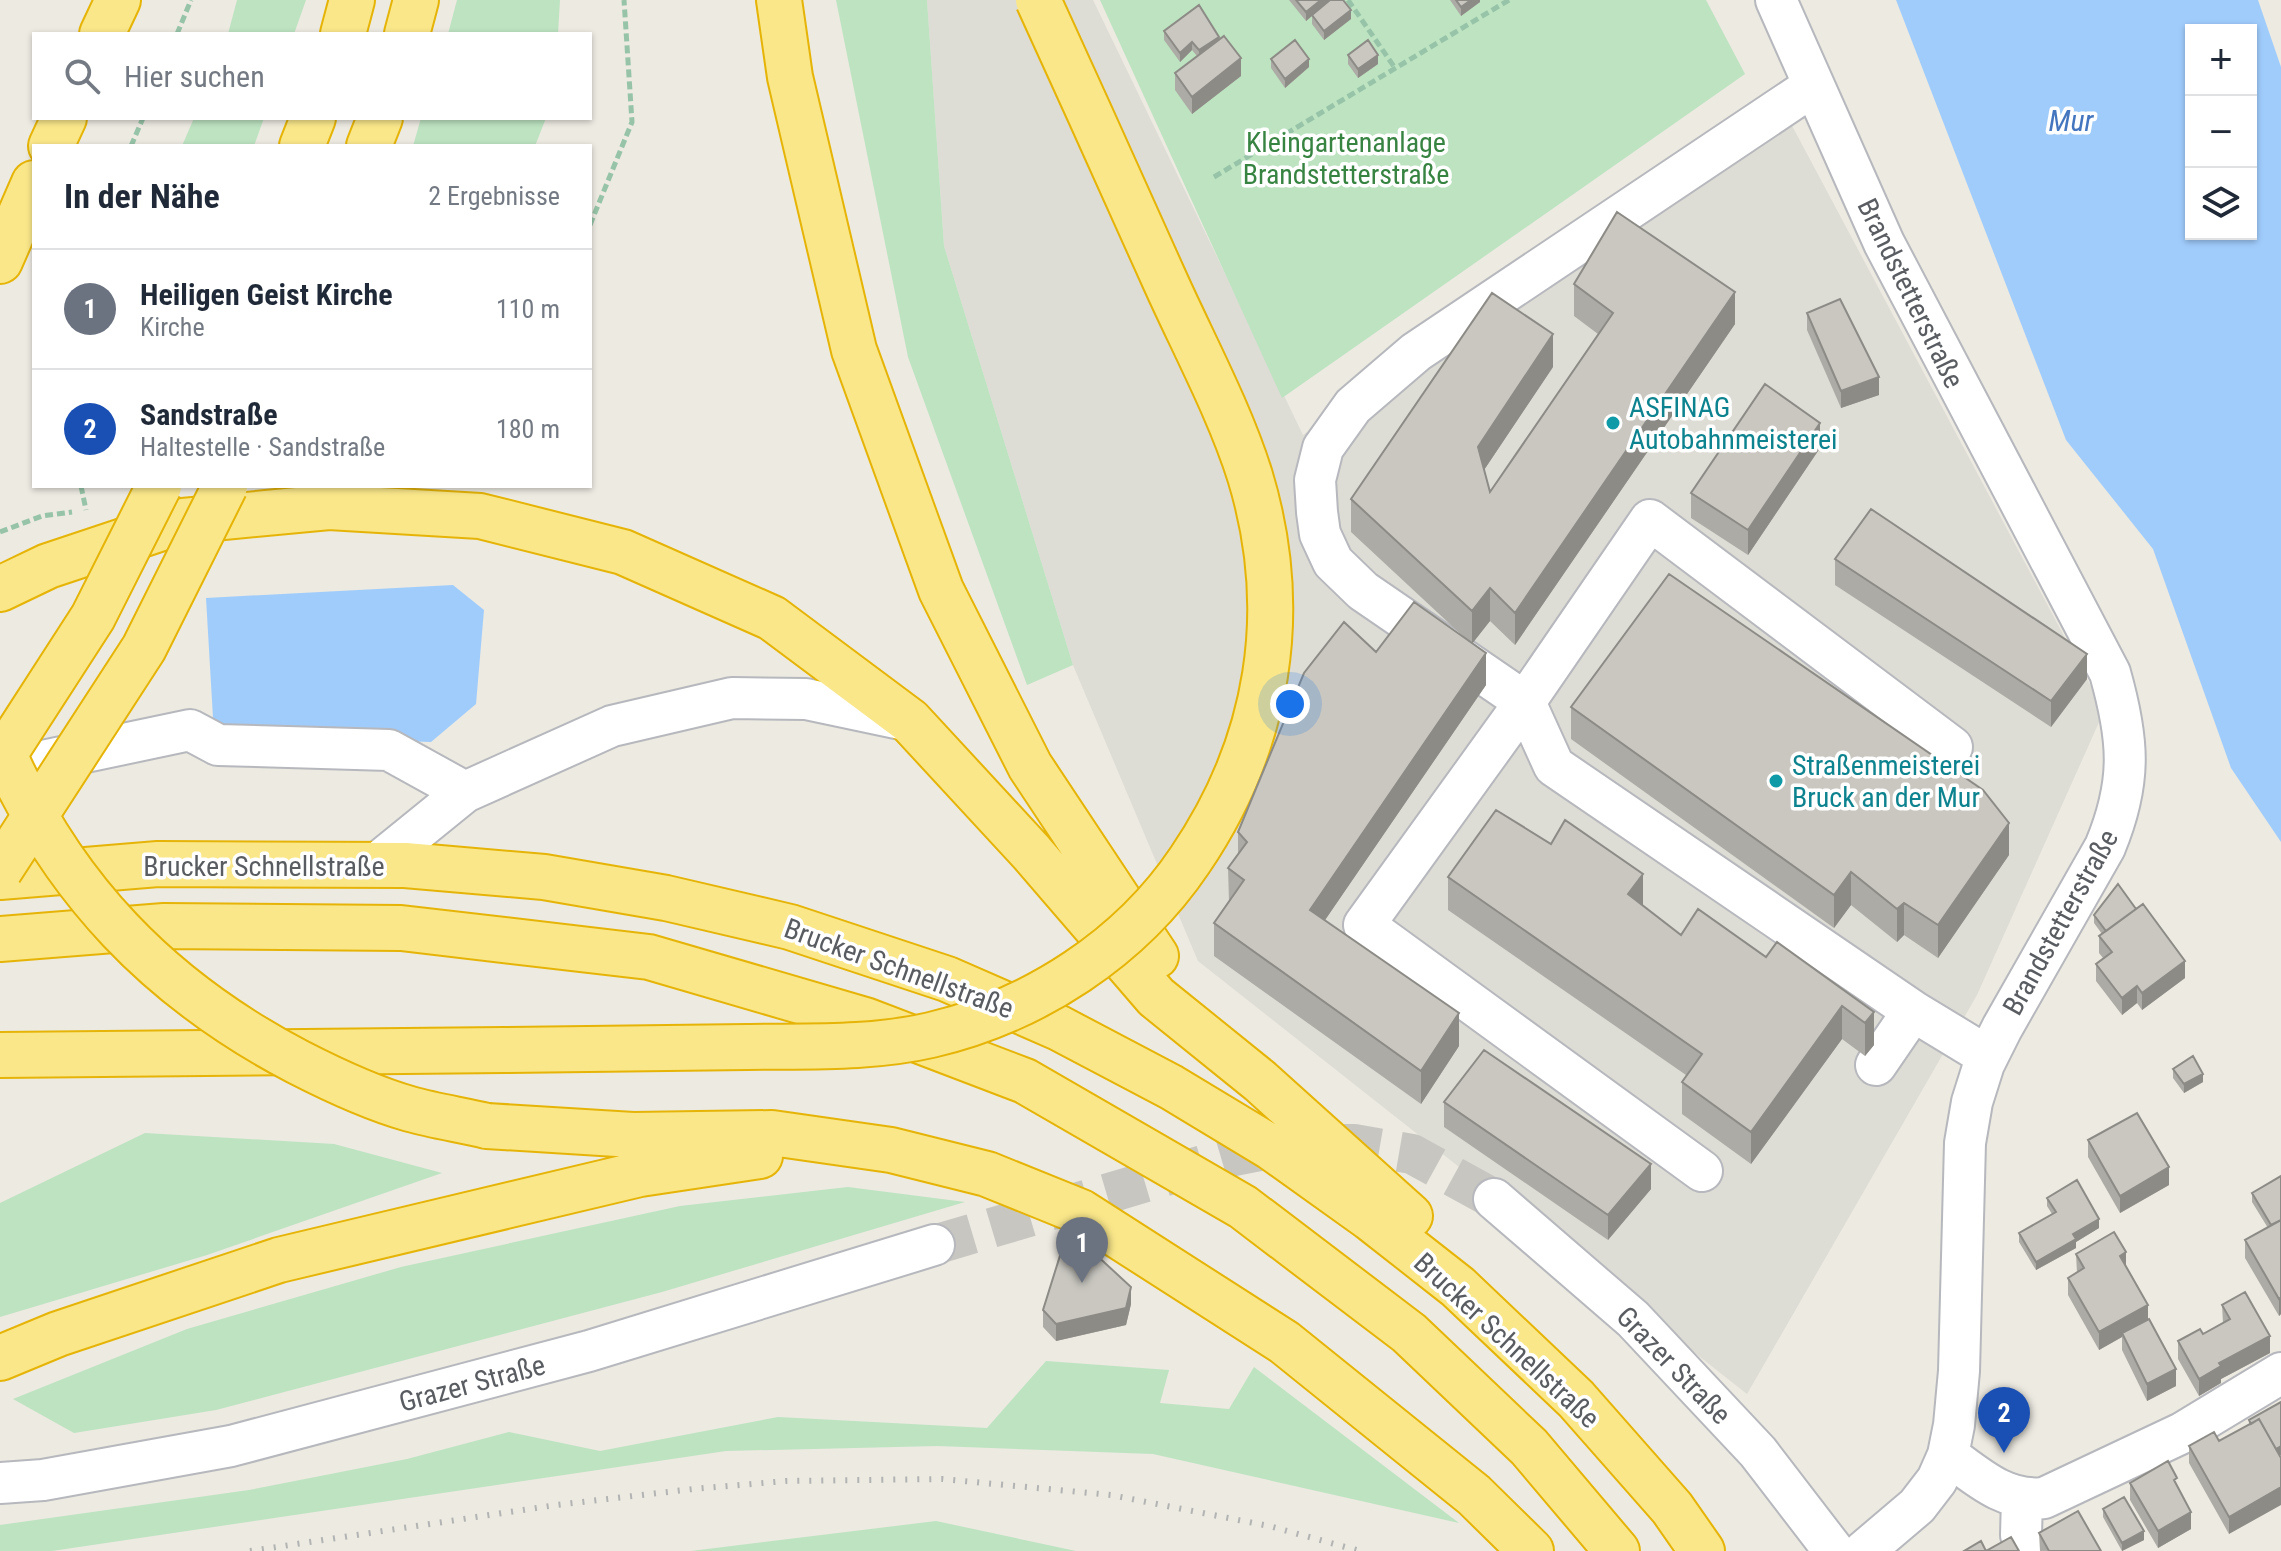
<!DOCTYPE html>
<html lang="de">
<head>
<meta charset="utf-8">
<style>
  :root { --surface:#fff; --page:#f2f2f3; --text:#1f2937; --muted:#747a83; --line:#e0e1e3; --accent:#e44c2f }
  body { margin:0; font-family:"Roboto Condensed",sans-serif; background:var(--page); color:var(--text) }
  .controls { position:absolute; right:24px; top:24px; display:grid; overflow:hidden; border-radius:0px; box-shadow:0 2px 6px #0004 }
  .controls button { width:72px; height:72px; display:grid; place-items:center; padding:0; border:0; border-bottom:2px solid var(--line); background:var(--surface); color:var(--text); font:40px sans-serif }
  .you { position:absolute; left:1290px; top:704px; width:28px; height:28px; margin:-20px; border:6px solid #fff; border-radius:50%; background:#1a73e8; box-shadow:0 0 0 12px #1a73e833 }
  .badge { display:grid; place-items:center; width:52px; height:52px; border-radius:50%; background:var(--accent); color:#fff; font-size:26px; font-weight:700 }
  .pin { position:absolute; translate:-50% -66px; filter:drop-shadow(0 2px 4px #0008) }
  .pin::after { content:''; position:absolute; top:42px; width:28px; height:24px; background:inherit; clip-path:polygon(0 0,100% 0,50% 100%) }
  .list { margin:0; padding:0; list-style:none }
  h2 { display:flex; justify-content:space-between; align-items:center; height:104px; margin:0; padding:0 32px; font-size:34px }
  h2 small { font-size:26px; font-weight:400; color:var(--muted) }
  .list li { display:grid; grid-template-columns:52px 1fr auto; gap:24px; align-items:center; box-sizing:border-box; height:120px; padding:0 32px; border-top:2px solid var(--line) }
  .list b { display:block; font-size:30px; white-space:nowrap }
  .list p { margin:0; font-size:26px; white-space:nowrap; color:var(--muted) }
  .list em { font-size:26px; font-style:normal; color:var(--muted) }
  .icon { flex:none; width:44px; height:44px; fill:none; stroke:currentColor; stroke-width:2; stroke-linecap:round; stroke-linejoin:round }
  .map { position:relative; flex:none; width:2281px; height:1551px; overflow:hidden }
  .search { position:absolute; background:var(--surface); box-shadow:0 2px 6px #0004; left:32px; top:32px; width:560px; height:88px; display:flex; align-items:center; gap:20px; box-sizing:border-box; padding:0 28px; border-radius:0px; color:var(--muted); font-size:30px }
  .panel { position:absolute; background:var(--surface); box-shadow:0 2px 6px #0004; left:32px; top:144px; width:560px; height:344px; border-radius:0px }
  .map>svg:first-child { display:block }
  .industrial { fill:#dddcd5 }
  .green { fill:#bde3c1 }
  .water { fill:#a0ccfc; fill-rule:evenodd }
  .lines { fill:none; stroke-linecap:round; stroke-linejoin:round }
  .minor-tunnel { stroke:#c7c6c1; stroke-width:40; stroke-dasharray:40 20; stroke-linecap:butt }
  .minor-casing { stroke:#b6b8bd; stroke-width:44 }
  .highway-casing { stroke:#e6b406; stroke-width:48 }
  .path { stroke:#97c4a8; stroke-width:5; stroke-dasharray:8 4; stroke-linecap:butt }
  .minor { stroke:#fff; stroke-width:40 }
  .highway { stroke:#fae78a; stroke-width:44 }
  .rail { stroke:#b2b3b3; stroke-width:6; stroke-dasharray:2 10; stroke-linecap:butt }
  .highway-bridge-casing { stroke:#e6b406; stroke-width:48; stroke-linecap:butt }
  .highway-bridge { stroke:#fae78a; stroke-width:44 }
  .wall { fill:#adaba5 }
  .shaded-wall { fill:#8d8b86 }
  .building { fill:#c9c7c0; stroke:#8d8b86; stroke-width:2 }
  .culture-dot { fill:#0f9aa8; stroke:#fff; stroke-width:3 }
  .labels { text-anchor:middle; stroke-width:7; stroke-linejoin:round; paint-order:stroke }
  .park-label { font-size:28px; fill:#378341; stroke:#fff }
  .street-label { font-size:28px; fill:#595c61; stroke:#fff }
  .culture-label { font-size:28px; fill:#0d838f; stroke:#fff; text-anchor:start }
  .water-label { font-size:30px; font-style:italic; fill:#4475bf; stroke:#fff }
</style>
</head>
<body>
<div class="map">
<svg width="2281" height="1551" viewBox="0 0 2281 1551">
  <rect width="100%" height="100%" fill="#eceae1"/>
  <path class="industrial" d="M927 0H1093L1303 435 1773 90 2104 711 1977 995 1747 1394 1198 961 1073 665 944 246Z"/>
  <path class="green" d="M237 0H306L294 34H228Z
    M457 0H560L558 34H448Z
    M836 0H927L944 246 1073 665 1027 685 908 357Z
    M1100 0H1706L1745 74 1282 398Z
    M194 118H264L254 146H182Z
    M421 118H546L535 146H413Z
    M145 1133 334 1144 442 1173 207 1255 0 1317V1203Z
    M848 1187 965 1202 662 1292 216 1410 74 1433 13 1399 187 1329 401 1267 680 1206Z
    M1046 1361 1169 1370 1160 1403 1229 1409 1254 1367 1459 1523 1153 1454 937 1446 726 1451 52 1551H0V1525L249 1490 407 1459 509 1432 600 1451 778 1417 987 1428Z
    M936 1521 1076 1551H1093H691Z"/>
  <path class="water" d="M1896 0H2258L2281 67V842L2231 768 2153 549 2066 440ZM2191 30H2251V234H2191Z
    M453 585 484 610 476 704 431 742 214 735 206 598Z"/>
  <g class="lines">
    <path class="minor-tunnel" d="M934 1245 1230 1157 1296 1144H1354L1412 1154 1494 1199"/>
    <g class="minor-casing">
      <path id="minor" d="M1776 0 1884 243 2110 673C2129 740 2132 782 2105 847L2002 1028 1984 1064 1972 1102 1965 1143 1959 1371 1954 1425 1948 1455 1937 1480 1917 1506 1864 1551
        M1813 86 1416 352 1353 406 1323 448 1315 480 1317 512 1320 534 1333 562 1363 591 1525 702 1554 766 1913 1011 1987 1056
        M0 770 190 730 218 745 389 750 465 792
        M375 865 465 792 612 726 732 698 806 699 910 721
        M1876 1065 1913 1011
        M1702 1171 1364 925 1525 702 1650 520 1952 747
        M1494 1199 1633 1319 1758 1452 1834 1551
        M1948 1455C1978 1477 2005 1502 2044 1498L2182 1433 2281 1373
        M0 1483 43 1480 231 1446 589 1351 934 1245
        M2022 1498 2021 1535 2026 1551"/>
    </g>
    <g class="highway-casing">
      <path id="highway" d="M779 0 790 77 854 350 941 590 1030 766 1156 956
        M102 34 118 0
        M343 34 352 0
        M407 34 416 0
        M51 146 64 118
        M302 146 313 118
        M369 146 380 118
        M0 261 34 183
        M0 589 48 566 183 521 329 507 480 516 623 552 772 618 910 721 1032 853 1156 997 1260 1081 1410 1216
        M0 877 158 864 405 865 544 877 666 898 790 927 947 979 1059 1028 1171 1087 1272 1148 1370 1218 1458 1287 1576 1399 1672 1508 1702 1551
        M0 939 164 926 401 928 649 957 865 1020 1025 1081 1243 1207 1409 1333 1529 1447 1617 1551
        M0 1055 504 1050
        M487 1126 633 1135 772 1133 891 1150 987 1174 1081 1212 1284 1342 1474 1495 1531 1551
        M0 1358 58 1334 279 1260 640 1174 760 1156"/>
    </g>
    <path class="path" d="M1348 0 1395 68
      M177 34 191 0
      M131 146 143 118
      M1214 177 1509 0
      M590 225 632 122 624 0
      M81 486 86 510
      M0 532 42 516 72 512"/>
    <use href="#minor" class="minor"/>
    <use href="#highway" class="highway"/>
    <path class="rail" d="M250 1551 556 1505 693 1489 786 1481 942 1479 1111 1495 1269 1526 1360 1551"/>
    <g class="highway-bridge-casing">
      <path id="highway-bridge" d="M0 745C61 888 160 990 298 1062 333 1080 371 1098 410 1109 435 1116 462 1120 487 1126
        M0 761 93 617 159 486
        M0 870 144 648 225 486
        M504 1050C585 1049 666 1048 747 1047 808 1046 871 1049 931 1035 1034 1011 1131 948 1190 860 1269 744 1291 611 1250 476 1230 412 1194 345 1166 283 1124 189 1081 94 1038 0"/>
    </g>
    <use href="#highway-bridge" class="highway-bridge"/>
  </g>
  <path class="wall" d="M1289 0H1343L1351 19 1324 40 1312 24V16L1306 21Z
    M1450 0H1480V2L1461 16Z
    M1164 31 1219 39 1241 76 1192 114 1175 90V73L1197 56 1192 50 1180 62 1164 40Z
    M1348 55 1378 64 1358 78 1348 64Z
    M1271 59 1309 67 1285 88 1271 68Z
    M1574 284 1735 324 1515 645 1490 621 1472 643 1486 685 1325 920 1459 1046 1421 1104 1214 956V923L1229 901 1228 868 1238 855V832L1376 652 1466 639 1351 532V499L1553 367 1484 470 1490 492 1598 334 1574 316Z
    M1807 313 1879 395 1841 408 1807 330Z
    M1820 448 1748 555 1691 518V493Z
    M1835 559 2087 679 2051 727 1835 585Z
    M1571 707 2009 855 1938 958 1904 935 1897 942 1851 905 1834 928 1571 739Z
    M1448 877 1643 906 1681 935 1766 957 1874 1012V1045L1865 1056 1842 1039 1751 1164 1682 1114V1082L1686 1075 1448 910Z
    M2094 915 2185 978 2142 1010 2137 1003 2122 1015 2096 981V964L2103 958 2099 953V936L2102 934 2094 923Z
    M2173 1069 2203 1082 2184 1093 2173 1078Z
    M1444 1102 1651 1189 1608 1240 1444 1127Z
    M2088 1140 2169 1185 2120 1213 2088 1157Z
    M2281 1176V1314L2279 1316 2245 1258V1240L2268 1228 2252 1202V1193Z
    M2047 1198 2099 1228 2076 1242V1248L2036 1270 2019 1242V1233L2052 1214 2047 1206Z
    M2076 1254 2126 1268 2176 1386 2147 1401 2122 1350V1337L2099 1350 2068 1295V1278L2077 1273Z
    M1131 1304 1126 1325 1056 1341 1043 1327V1310Z
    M2222 1305 2270 1353 2221 1379V1383L2199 1396 2178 1359V1341L2203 1334 2223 1323Z
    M2249 1420 2280 1455 2229 1534 2189 1463V1446L2219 1441 2249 1425Z
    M2130 1483 2177 1487 2191 1529 2158 1548 2130 1500Z
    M2103 1509 2144 1540 2122 1551 2103 1517Z
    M2039 1533 2101 1551H2040Z"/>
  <path class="shaded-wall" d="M1321 0H1331L1306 21V12Z
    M1471 0H1480V2L1461 16V7Z
    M1351 10V19L1324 40V31Z
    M1219 37V46L1199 59V50Z
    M1192 42V50L1180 62V53Z
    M1378 55V64L1358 78V69Z
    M1241 58V76L1192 114V97Z
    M1309 59V67L1285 88V79Z
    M1735 292V324L1515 645V613Z
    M1553 334V367L1478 479V447Z
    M1879 377V395L1841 408V391Z
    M1820 423V448L1748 555V530Z
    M1490 588V621L1472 644V611Z
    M1486 653V685L1310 942V910Z
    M2087 654V679L2051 727V701Z
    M2009 823V855L1938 958V925Z
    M1851 872V905L1834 928V895Z
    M1643 874V907L1628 894Z
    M1904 903V935L1897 942V909Z
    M2185 961V978L2142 1010V993Z
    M2137 986V1003L2122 1015V998Z
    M1842 1006V1039L1751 1164V1132Z
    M1874 1012V1045L1865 1056V1023Z
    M1459 1013V1046L1421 1104V1071Z
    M2203 1074V1082L2184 1093V1084Z
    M1651 1164V1189L1608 1240V1215Z
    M2169 1167V1185L2120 1213V1196Z
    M2099 1219V1228L2076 1242V1248L2036 1270V1262L2073 1234Z
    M2126 1252V1270L2120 1256Z
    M1131 1287V1304L1126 1325 1056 1341V1324Z
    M2281 1297V1314L2279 1316V1299Z
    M2148 1305V1322L2122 1333V1337L2099 1350V1332Z
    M2270 1336V1353L2221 1379V1383L2199 1396V1379L2219 1363Z
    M2176 1369V1386L2147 1401V1384Z
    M2281 1446V1455L2272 1460V1451Z
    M2281 1487V1505L2229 1534V1517Z
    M2191 1512V1529L2158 1548V1531Z
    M2144 1531V1540L2122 1551V1543Z"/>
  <path class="building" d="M1296 0H1321L1306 12Z
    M1330 0H1343L1351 10 1324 31 1312 15Z
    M1456 0H1471L1461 7Z
    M1199 5 1219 37 1199 50 1192 42 1180 53 1164 31Z
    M1224 36 1241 58 1192 97 1175 73Z
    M1295 40 1309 59 1285 79 1271 59Z
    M1368 40 1378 55 1358 69 1348 55Z
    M1617 212 1735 292 1515 613 1490 588 1472 611 1351 499 1492 293 1553 334 1478 447 1490 492 1613 313 1574 284Z
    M1840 299 1879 377 1841 391 1807 313Z
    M1765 384 1820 423 1748 530 1691 493Z
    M1871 509 2087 654 2051 701 1835 559Z
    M1669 574 1983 790 2009 823 1938 925 1904 903 1897 909 1851 872 1834 895 1571 707Z
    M1414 602 1486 653 1310 910 1459 1013 1421 1071 1214 923 1244 880 1228 868 1247 842 1238 832 1304 673 1344 622 1376 652Z
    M1496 810 1551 844 1565 820 1643 874 1628 894 1681 935 1698 909 1766 957 1777 942 1874 1012 1865 1023 1842 1006 1751 1132 1682 1082 1702 1054 1448 877Z
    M2118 884 2136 909 2106 931 2094 915Z
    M2143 904 2185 961 2142 993 2137 986 2122 998 2096 964 2112 952 2099 936Z
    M1484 1050 1651 1164 1608 1215 1444 1102Z
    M2193 1056 2203 1074 2184 1084 2173 1069Z
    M2137 1113 2169 1167 2120 1196 2088 1140Z
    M2281 1176V1220L2271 1225 2252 1193Z
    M2077 1180 2099 1219 2073 1234 2076 1239 2036 1262 2019 1233 2056 1212 2047 1198Z
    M2281 1220V1297L2279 1299 2245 1240Z
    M2114 1232 2126 1252 2120 1256 2148 1305 2099 1332 2068 1278 2084 1268 2076 1254Z
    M1080 1240 1131 1287 1126 1308 1056 1324 1043 1310 1063 1246Z
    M2245 1292 2270 1336 2219 1363 2221 1366 2199 1379 2178 1341 2200 1329 2203 1334 2230 1319 2222 1305Z
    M2149 1319 2176 1369 2147 1384 2122 1333Z
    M2281 1402V1446L2276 1449 2259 1419 2251 1424 2249 1420Z
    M2259 1419 2281 1458V1487L2229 1517 2189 1446 2214 1432 2219 1441Z
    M2168 1461 2177 1478 2174 1480 2191 1512 2158 1531 2130 1483Z
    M2124 1497 2144 1531 2122 1543 2103 1509Z
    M2078 1511 2101 1551H2049L2039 1533Z
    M2011 1537 2019 1551H1986Z
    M1981 1541 1986 1551H1964Z"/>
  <g class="culture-dot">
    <circle cx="1613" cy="423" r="8"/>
    <circle cx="1776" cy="781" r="8"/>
  </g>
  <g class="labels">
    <g class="park-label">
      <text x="1346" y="152">Kleingartenanlage<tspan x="1346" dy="32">Brandstetterstraße</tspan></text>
    </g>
    <g class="street-label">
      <text transform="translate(1911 293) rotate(64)" y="10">Brandstetterstraße</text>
      <text x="264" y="876">Brucker Schnellstraße</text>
      <text transform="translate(2060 922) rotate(-61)" y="10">Brandstetterstraße</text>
      <text transform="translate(899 968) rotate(20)" y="10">Brucker Schnellstraße</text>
      <text transform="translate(1507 1340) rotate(43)" y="10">Brucker Schnellstraße</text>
      <text transform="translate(1674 1365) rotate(46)" y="10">Grazer Straße</text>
      <text transform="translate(472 1383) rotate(-15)" y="10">Grazer Straße</text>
    </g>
    <g class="culture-label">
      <text x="1629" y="417">ASFINAG<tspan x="1629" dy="32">Autobahnmeisterei</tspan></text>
      <text x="1792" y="775">Straßenmeisterei<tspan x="1792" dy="32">Bruck an der Mur</tspan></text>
    </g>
    <g class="water-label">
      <text x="2071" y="131">Mur</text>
    </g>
  </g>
</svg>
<div class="controls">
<button>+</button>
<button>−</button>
<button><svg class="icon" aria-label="layers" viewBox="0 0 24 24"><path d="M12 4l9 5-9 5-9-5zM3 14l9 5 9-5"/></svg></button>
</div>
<div class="you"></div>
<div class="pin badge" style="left:1082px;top:1283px;background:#6b7280">1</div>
<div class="pin badge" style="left:2004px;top:1453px;background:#1a4fb4">2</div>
<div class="search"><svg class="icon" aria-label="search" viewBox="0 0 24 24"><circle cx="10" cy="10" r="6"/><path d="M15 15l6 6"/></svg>Hier suchen</div>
<section class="panel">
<h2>In der Nähe<small>2 Ergebnisse</small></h2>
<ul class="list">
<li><span class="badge" style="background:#6b7280">1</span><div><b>Heiligen Geist Kirche</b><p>Kirche</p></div><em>110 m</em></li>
<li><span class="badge" style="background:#1a4fb4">2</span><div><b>Sandstraße</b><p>Haltestelle · Sandstraße</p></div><em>180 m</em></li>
</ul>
</section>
</div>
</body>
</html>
